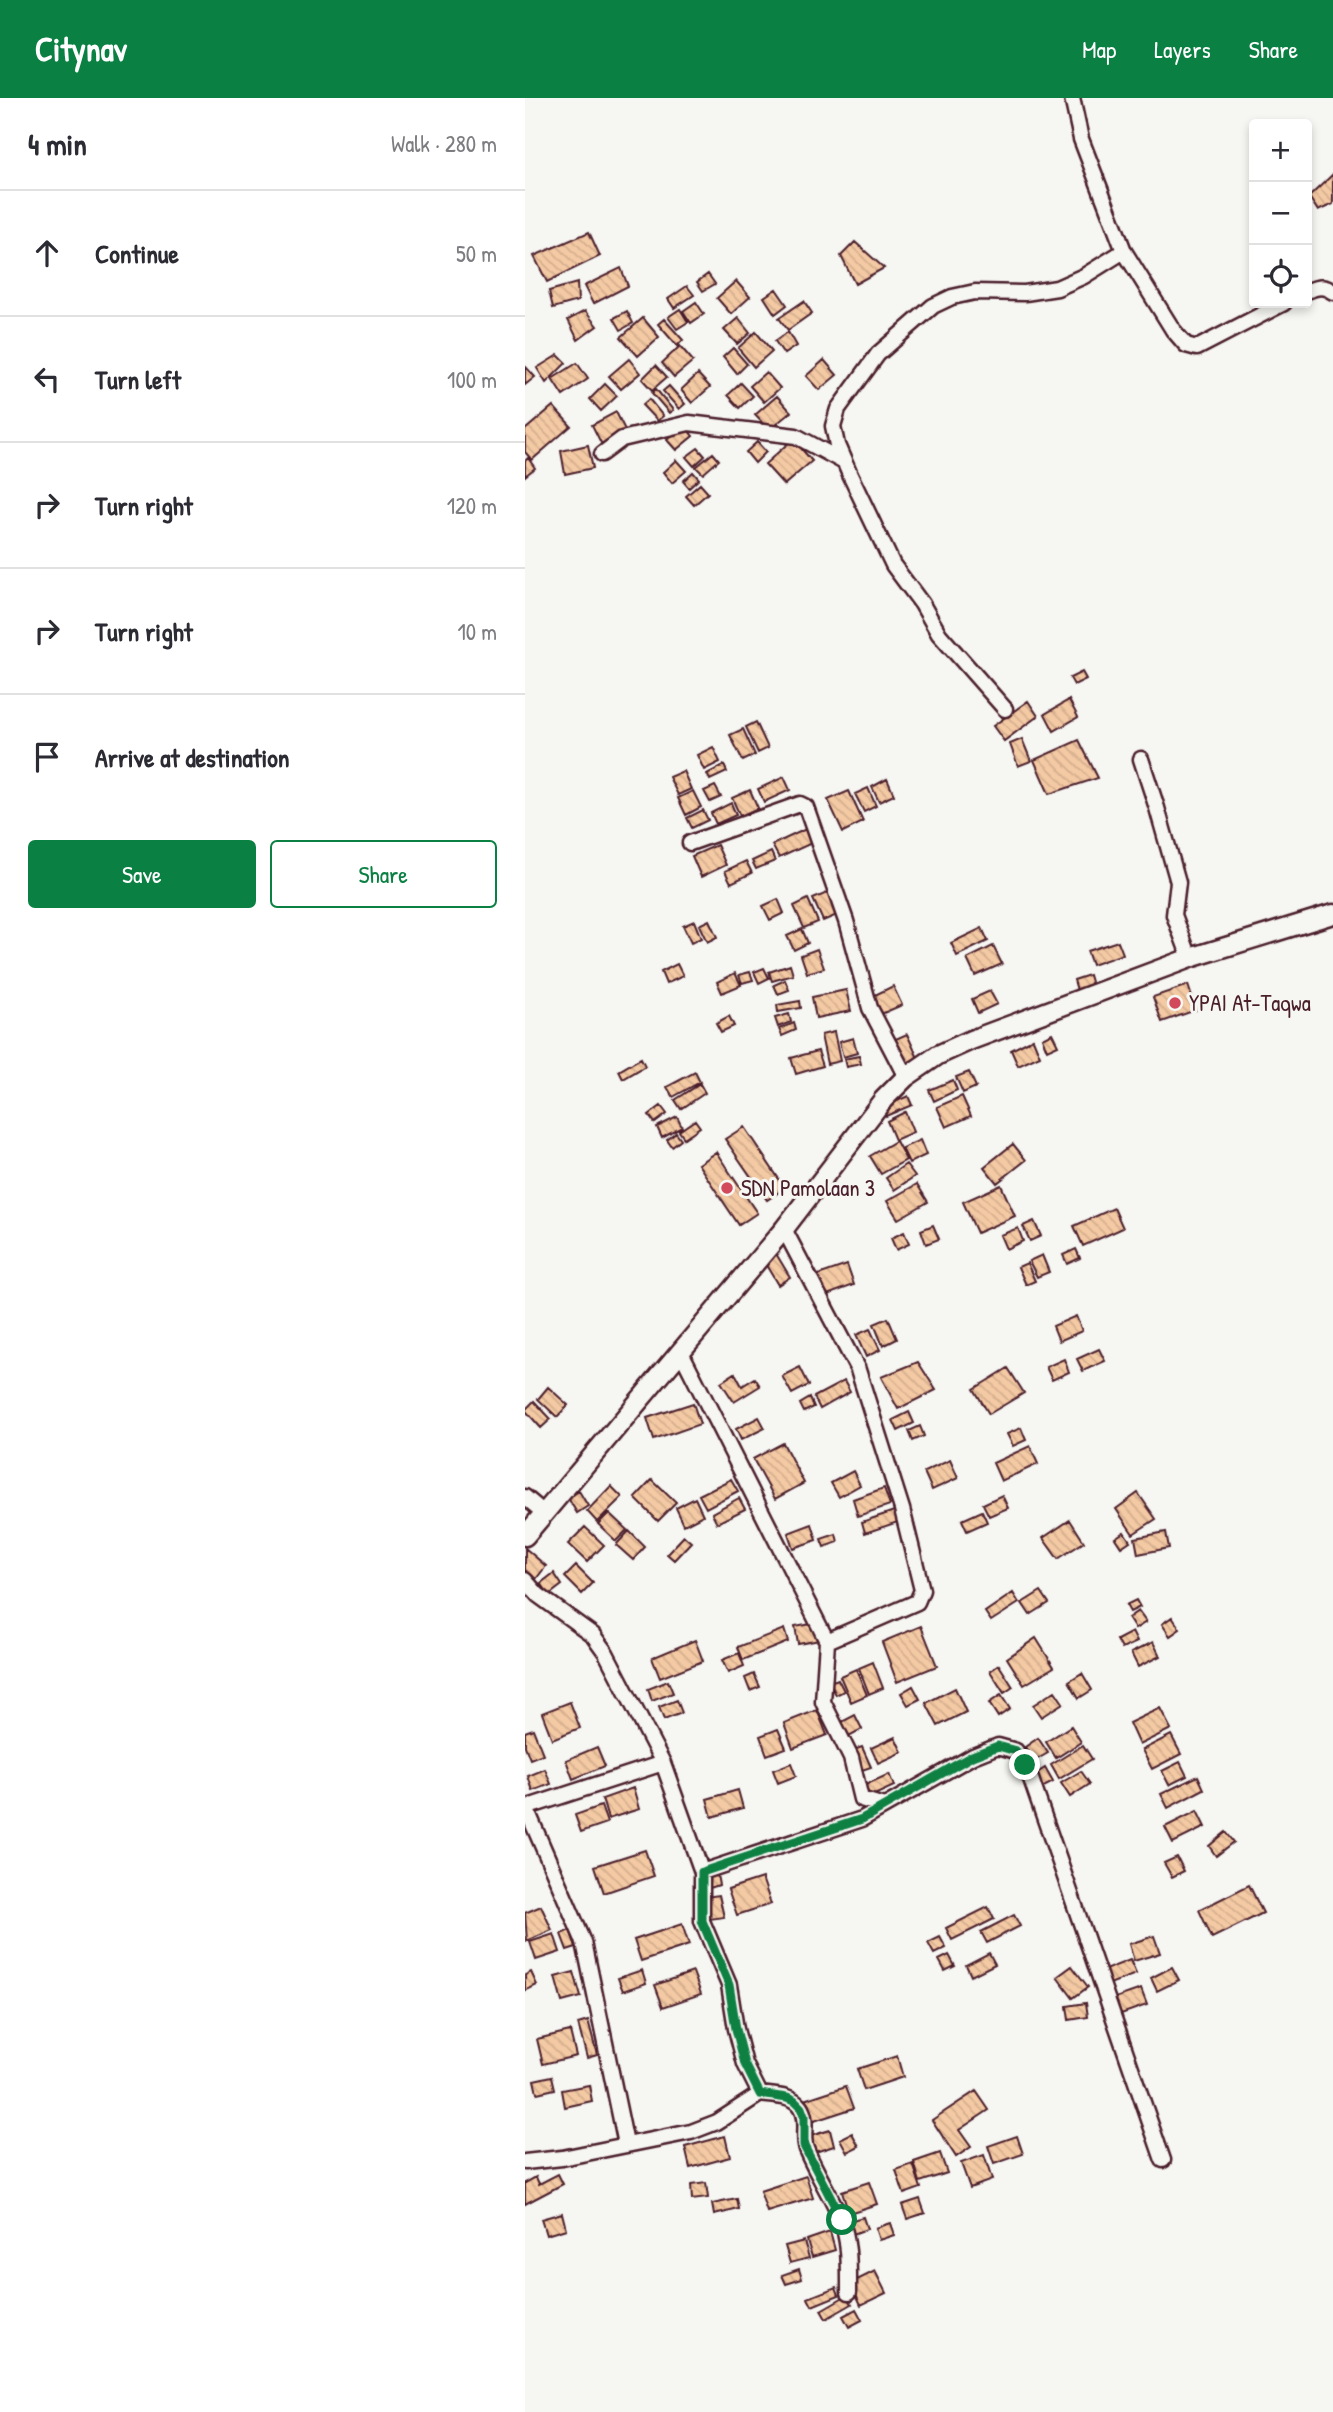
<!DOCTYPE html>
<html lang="en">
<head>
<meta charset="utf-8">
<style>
  :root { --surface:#fff; --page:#f2f2f3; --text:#2b2b33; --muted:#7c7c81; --line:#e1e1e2; --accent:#0b8043 }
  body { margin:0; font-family:"Patrick Hand",sans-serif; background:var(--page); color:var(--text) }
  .controls { position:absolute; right:21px; top:21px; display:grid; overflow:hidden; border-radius:7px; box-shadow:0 4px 10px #0003 }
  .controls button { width:63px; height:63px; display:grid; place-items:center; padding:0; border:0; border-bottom:2px solid var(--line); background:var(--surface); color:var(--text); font:35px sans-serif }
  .stop { position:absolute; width:21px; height:21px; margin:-16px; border:5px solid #0b8043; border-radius:50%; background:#fff }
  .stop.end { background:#0b8043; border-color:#fff; box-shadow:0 2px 7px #0008 }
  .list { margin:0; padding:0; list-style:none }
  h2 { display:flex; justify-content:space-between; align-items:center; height:91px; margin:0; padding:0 28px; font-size:30px }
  h2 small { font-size:23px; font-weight:400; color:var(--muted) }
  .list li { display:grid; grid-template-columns:46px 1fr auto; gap:21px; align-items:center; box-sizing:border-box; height:126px; padding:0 28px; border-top:2px solid var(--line) }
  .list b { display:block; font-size:26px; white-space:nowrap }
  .list em { font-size:23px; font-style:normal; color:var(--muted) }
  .actions { display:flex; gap:14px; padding:21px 28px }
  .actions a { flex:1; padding:16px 0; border:2px solid var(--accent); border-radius:7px; text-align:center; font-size:24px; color:var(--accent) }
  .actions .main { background:var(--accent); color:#fff }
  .icon { flex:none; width:38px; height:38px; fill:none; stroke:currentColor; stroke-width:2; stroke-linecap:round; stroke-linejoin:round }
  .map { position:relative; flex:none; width:808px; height:2314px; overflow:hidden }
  header { display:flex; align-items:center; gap:42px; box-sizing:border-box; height:98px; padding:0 35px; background:var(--accent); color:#fff }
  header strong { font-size:33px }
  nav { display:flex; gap:38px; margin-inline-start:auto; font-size:24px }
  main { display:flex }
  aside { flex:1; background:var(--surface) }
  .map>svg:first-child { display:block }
  .building { fill:url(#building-back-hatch); stroke:#4a1f2b; stroke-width:2 }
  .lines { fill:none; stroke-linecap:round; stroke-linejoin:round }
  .minor-casing { stroke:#4a1f2b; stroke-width:19 }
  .tertiary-casing { stroke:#4a1f2b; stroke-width:23 }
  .minor { stroke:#f6f6f2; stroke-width:14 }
  .tertiary { stroke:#f6f6f2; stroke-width:18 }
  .route { stroke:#0b8043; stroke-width:9 }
  .poi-dot { fill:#d1495b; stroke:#f6f6f2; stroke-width:2.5 }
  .labels { text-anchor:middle; stroke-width:6; stroke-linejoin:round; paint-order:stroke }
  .poi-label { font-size:23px; fill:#4a1f2b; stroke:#f6f6f2; text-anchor:start }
</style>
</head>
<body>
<header>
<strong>Citynav</strong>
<nav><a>Map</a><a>Layers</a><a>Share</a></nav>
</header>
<main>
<aside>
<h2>4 min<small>Walk · 280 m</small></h2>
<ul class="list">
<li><svg class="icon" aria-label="ahead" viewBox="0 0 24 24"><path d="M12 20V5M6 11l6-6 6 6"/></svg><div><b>Continue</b></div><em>50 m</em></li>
<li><svg class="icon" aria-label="left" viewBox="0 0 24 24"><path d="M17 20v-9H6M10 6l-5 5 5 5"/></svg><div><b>Turn left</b></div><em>100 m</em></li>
<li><svg class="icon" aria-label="right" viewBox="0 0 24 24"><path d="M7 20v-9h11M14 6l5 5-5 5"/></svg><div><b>Turn right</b></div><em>120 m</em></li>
<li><svg class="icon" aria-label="right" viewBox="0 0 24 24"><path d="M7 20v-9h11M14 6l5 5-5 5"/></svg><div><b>Turn right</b></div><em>10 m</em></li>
<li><svg class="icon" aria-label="arrive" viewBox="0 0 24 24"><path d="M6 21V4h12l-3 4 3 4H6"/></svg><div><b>Arrive at destination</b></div></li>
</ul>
<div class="actions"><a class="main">Save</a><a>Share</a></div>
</aside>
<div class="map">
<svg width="808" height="2314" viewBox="0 0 808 2314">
  <defs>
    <pattern id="building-back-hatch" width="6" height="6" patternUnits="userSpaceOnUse" patternTransform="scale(1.75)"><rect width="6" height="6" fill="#f4caa4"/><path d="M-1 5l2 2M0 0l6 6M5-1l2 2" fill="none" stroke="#d3ad8d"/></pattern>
  </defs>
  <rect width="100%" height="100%" fill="#f6f6f2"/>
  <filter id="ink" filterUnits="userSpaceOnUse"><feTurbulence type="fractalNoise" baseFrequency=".0143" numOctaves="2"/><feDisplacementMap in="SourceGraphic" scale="14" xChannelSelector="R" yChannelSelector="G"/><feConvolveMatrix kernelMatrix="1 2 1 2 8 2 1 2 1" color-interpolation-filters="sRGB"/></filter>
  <g filter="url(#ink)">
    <path class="building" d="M808 76V106L793 113 784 99Z
      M64 134 75 158 22 184 9 158Z
      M330 144 359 170 330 186 316 158Z
      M96 170 103 188 68 206 59 188Z
      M183 176 190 186 178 193 172 184Z
      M211 183 225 199 206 216 192 200Z
      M52 185 53 203 28 210 24 193Z
      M162 188 169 197 149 210 143 201Z
      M251 191 262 207 250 216 239 199Z
      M279 203 287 215 263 232 254 220Z
      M171 204 179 216 166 225 158 213Z
      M155 211 163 224 152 231 143 219Z
      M60 213 72 228 53 242 43 222Z
      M102 213 108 225 96 232 89 220Z
      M118 220 134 239 113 258 96 239Z
      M213 220 225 235 212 246 199 232Z
      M139 221 158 242 152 248 133 226Z
      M231 234 247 253 229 269 213 250Z
      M263 234 271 248 259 256 250 243Z
      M155 248 168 263 149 279 137 265Z
      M208 250 222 266 212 276 198 259Z
      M33 257 41 265 21 285 12 270Z
      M104 261 115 275 96 291 84 278Z
      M299 262 312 277 294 292 281 278Z
      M52 265 63 281 38 298 27 281Z
      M131 267 142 279 127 292 117 281Z
      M0 268 10 279 0 287Z
      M241 274 255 290 239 304 225 288Z
      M173 276 185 289 167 305 156 292Z
      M216 285 228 298 215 310 203 297Z
      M80 286 92 298 76 313 65 301Z
      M144 288 160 306 154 311 138 293Z
      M131 291 148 312 144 315 127 295Z
      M252 298 266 314 244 332 230 317Z
      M124 301 138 318 132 323 117 307Z
      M28 308 46 328 7 362 0 354V332Z
      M91 314 101 334 77 347 67 327Z
      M159 327 168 338 151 352 142 342Z
      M268 341 287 363 259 387 240 366Z
      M232 344 241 354 230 365 221 354Z
      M63 347 68 370 40 376 36 353Z
      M173 350 180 358 169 368 161 359Z
      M188 355 194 362 178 376 171 369Z
      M3 360 10 370 0 378V363Z
      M151 362 161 373 147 385 138 374Z
      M168 374 174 381 164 390 158 383Z
      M175 386 183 395 169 407 161 398Z
      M557 574 561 581 549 587 545 580Z
      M544 602 553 619 529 633 520 616Z
      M503 603 513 618 479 643 468 628Z
      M231 624 243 650 233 655 221 629Z
      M218 631 230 657 218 663 205 637Z
      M497 641 506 663 493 668 485 646Z
      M554 642 573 680 524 696 509 662Z
      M188 649 195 664 179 672 172 657Z
      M199 667 202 674 185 682 182 676Z
      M158 673 166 691 153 697 144 679Z
      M259 679 265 692 239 704 233 691Z
      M362 681 369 697 354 704 347 689Z
      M190 688 196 699 185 704 179 693Z
      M343 690 351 708 339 714 330 696Z
      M225 692 233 710 215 718 207 700Z
      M168 693 176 709 161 717 153 700Z
      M324 693 338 724 318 734 303 702Z
      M206 705 211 717 191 726 186 715Z
      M178 712 183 722 167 730 162 720Z
      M285 729 291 743 254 760 247 747Z
      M192 747 201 767 176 779 167 758Z
      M246 754 250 763 231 771 227 763Z
      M221 763 227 775 206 785 200 773Z
      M302 795 312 817 298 823 288 801Z
      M253 801 259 815 245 822 238 808Z
      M283 801 293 824 279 830 269 808Z
      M184 822 192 839 182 844 174 827Z
      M169 823 176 840 166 845 158 828Z
      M457 830 463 843 432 858 426 845Z
      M277 831 283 845 269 852 262 838Z
      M593 843 598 856 567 867 562 853Z
      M468 848 477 866 450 878 442 861Z
      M292 851 299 870 282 875 276 857Z
      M152 866 158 878 141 886 136 874Z
      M265 867 268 877 247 883 244 874Z
      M239 870 244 880 234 885 229 874Z
      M225 874 228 882 217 885 214 877Z
      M210 875 216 887 197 895 192 884Z
      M564 877 568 891 553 896 549 882Z
      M260 882 264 892 253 896 249 887Z
      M663 887 671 912 637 924 628 899Z
      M368 888 377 907 354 917 346 899Z
      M321 892 326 913 291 920 287 899Z
      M465 893 472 906 453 915 447 901Z
      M275 903 276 910 253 914 252 907Z
      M264 916 266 924 253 929 250 920Z
      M204 918 209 928 196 934 191 925Z
      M269 925 271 932 257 938 254 931Z
      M309 934 315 963 302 966 296 937Z
      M527 935 533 947 522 952 517 940Z
      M382 936 393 960 377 967 366 943Z
      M328 940 332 955 318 959 314 944Z
      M508 941 515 958 493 968 486 952Z
      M293 953 298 968 271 976 266 960Z
      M334 958 336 966 321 969 319 961Z
      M116 960 120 968 98 981 94 973Z
      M170 974 175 984 148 999 142 989Z
      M444 974 451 989 438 995 431 979Z
      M428 982 432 992 409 1003 404 992Z
      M175 986 180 995 156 1011 150 1002Z
      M383 998 387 1007 361 1018 357 1010Z
      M437 998 446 1018 421 1029 412 1009Z
      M136 1008 142 1016 130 1025 124 1017Z
      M380 1014 388 1034 370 1042 362 1023Z
      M152 1019 157 1029 137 1040 132 1029Z
      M170 1022 175 1029 159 1040 154 1033Z
      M219 1029 260 1090 242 1102 200 1041Z
      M151 1035 156 1042 147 1049 142 1042Z
      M395 1042 401 1057 384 1065 377 1050Z
      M371 1043 381 1062 356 1076 345 1058Z
      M488 1046 501 1062 472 1085 459 1069Z
      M191 1054 232 1115 214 1127 173 1066Z
      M381 1066 390 1078 369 1092 361 1080Z
      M392 1086 403 1104 373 1121 362 1103Z
      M476 1087 490 1118 452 1135 438 1104Z
      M589 1110 598 1130 558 1148 549 1128Z
      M509 1123 516 1138 505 1143 498 1128Z
      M408 1127 414 1141 401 1146 396 1132Z
      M493 1130 498 1143 481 1151 475 1137Z
      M379 1134 384 1146 371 1152 366 1140Z
      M551 1151 555 1160 542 1166 538 1157Z
      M250 1154 265 1179 253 1187 238 1162Z
      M517 1157 524 1174 512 1179 504 1163Z
      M502 1165 510 1183 501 1187 493 1169Z
      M322 1167 329 1187 297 1199 290 1178Z
      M551 1218 557 1233 534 1243 528 1228Z
      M363 1220 372 1241 358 1248 349 1226Z
      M345 1231 355 1252 341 1259 331 1237Z
      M574 1251 580 1263 558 1273 552 1261Z
      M539 1261 544 1274 527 1282 521 1269Z
      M393 1264 411 1292 373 1311 356 1279Z
      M275 1269 284 1287 267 1296 257 1278Z
      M483 1270 499 1295 464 1316 449 1291Z
      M210 1275 217 1288 230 1280 235 1288 209 1304 196 1284Z
      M319 1283 325 1294 295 1311 289 1299Z
      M23 1289 43 1307 32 1319 13 1301Z
      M285 1300 289 1309 279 1314 275 1306Z
      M9 1303 26 1321 16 1330 0 1312Z
      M168 1305 175 1326 129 1342 122 1320Z
      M384 1314 389 1325 373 1333 368 1322Z
      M234 1319 240 1330 216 1342 211 1331Z
      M395 1328 399 1338 388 1343 384 1333Z
      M496 1330 501 1342 488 1348 482 1336Z
      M258 1345 279 1385 250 1401 228 1361Z
      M505 1348 513 1366 476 1383 468 1365Z
      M425 1362 433 1380 407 1392 399 1374Z
      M328 1373 335 1387 314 1399 306 1385Z
      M206 1381 213 1393 181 1410 174 1397Z
      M127 1382 151 1405 133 1423 110 1400Z
      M86 1388 97 1399 72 1424 62 1413Z
      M359 1390 365 1407 333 1418 328 1401Z
      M54 1393 63 1408 52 1415 43 1400Z
      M613 1395 631 1421 608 1436 591 1411Z
      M477 1397 483 1410 464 1418 458 1406Z
      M170 1400 178 1417 159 1427 151 1410Z
      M214 1400 220 1411 192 1425 187 1415Z
      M372 1412 376 1423 340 1435 337 1424Z
      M457 1413 462 1424 442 1433 437 1422Z
      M84 1415 102 1432 91 1443 73 1426Z
      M545 1422 559 1444 533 1461 518 1440Z
      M287 1426 292 1442 268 1450 263 1435Z
      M60 1429 79 1447 62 1464 43 1446Z
      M104 1433 120 1449 108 1462 91 1447Z
      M599 1434 605 1443 596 1449 590 1440Z
      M641 1434 644 1450 613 1456 610 1440Z
      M311 1436 313 1444 299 1449 296 1441Z
      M159 1438 166 1444 149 1462 142 1456Z
      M0 1450 21 1468 11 1481 0 1472Z
      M51 1468 68 1485 57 1496 40 1479Z
      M29 1475 37 1487 24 1497 16 1485Z
      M516 1493 524 1505 505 1517 497 1505Z
      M488 1495 494 1505 466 1523 460 1514Z
      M611 1502 615 1509 605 1514 601 1507Z
      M613 1513 621 1524 610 1531 603 1520Z
      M647 1519 655 1531 645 1538 637 1526Z
      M292 1525 295 1542 273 1546 270 1529Z
      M396 1528 412 1568 372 1584 357 1544Z
      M259 1531 263 1544 218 1562 213 1549Z
      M607 1534 612 1544 597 1551 592 1542Z
      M511 1540 529 1569 499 1587 482 1560Z
      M170 1542 178 1563 135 1580 127 1560Z
      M628 1544 635 1558 613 1569 606 1555Z
      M214 1555 219 1568 203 1575 197 1562Z
      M348 1564 358 1590 344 1596 334 1570Z
      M474 1567 488 1589 479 1595 465 1573Z
      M331 1571 342 1597 326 1604 315 1578Z
      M557 1575 567 1592 554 1600 544 1583Z
      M229 1576 235 1589 225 1593 220 1580Z
      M313 1581 319 1593 311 1597 305 1584Z
      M143 1583 148 1595 127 1603 123 1591Z
      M388 1588 395 1601 383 1607 376 1595Z
      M430 1590 441 1614 413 1628 401 1605Z
      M530 1593 538 1605 516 1619 508 1607Z
      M476 1597 485 1611 473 1619 464 1605Z
      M152 1602 157 1615 139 1622 134 1609Z
      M45 1604 55 1630 27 1641 17 1615Z
      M635 1610 646 1631 614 1647 604 1625Z
      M292 1612 302 1637 268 1650 259 1625Z
      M330 1617 337 1631 322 1639 315 1625Z
      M546 1628 556 1644 531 1660 521 1644Z
      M8 1631 18 1656 5 1661 0 1648V1634Z
      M253 1631 261 1650 242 1657 235 1638Z
      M646 1637 656 1656 627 1671 617 1652Z
      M370 1639 377 1654 353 1665 346 1650Z
      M513 1640 523 1655 509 1663 500 1649Z
      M558 1647 567 1661 534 1681 526 1667Z
      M72 1649 80 1668 48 1681 41 1662Z
      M337 1649 346 1669 334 1673 326 1653Z
      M655 1664 662 1678 644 1687 637 1673Z
      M266 1665 271 1678 253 1685 248 1672Z
      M520 1670 528 1684 517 1690 509 1677Z
      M20 1671 26 1686 8 1693 3 1678Z
      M556 1673 565 1686 545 1699 536 1685Z
      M364 1676 369 1688 343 1700 338 1688Z
      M673 1678 679 1691 643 1710 636 1696Z
      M108 1690 114 1711 83 1721 77 1701Z
      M213 1692 218 1710 187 1719 182 1701Z
      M76 1708 82 1725 56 1734 50 1717Z
      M672 1713 680 1729 648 1745 640 1729Z
      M701 1734 709 1744 691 1758 684 1748Z
      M120 1752 129 1778 79 1795 70 1768Z
      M652 1759 659 1773 647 1779 639 1765Z
      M192 1777 194 1787 182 1791 180 1780Z
      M237 1780 246 1806 212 1817 203 1791Z
      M724 1787 738 1815 687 1840 674 1812Z
      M194 1797 199 1819 185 1821 180 1799Z
      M16 1808 27 1832 2 1843 0 1815Z
      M463 1809 469 1821 427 1842 421 1830Z
      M489 1817 495 1828 462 1845 456 1834Z
      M157 1826 164 1847 116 1863 109 1842Z
      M45 1832 51 1849 42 1852 36 1836Z
      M29 1836 35 1854 11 1862 5 1844Z
      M629 1838 635 1855 609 1863 604 1846Z
      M415 1839 421 1850 409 1856 403 1845Z
      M464 1855 470 1866 446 1878 441 1867Z
      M424 1857 430 1868 420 1873 414 1862Z
      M605 1862 611 1876 582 1887 577 1873Z
      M547 1868 563 1889 548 1900 532 1879Z
      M647 1869 654 1882 632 1893 626 1880Z
      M117 1872 121 1885 98 1893 93 1880Z
      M6 1874 12 1887 0 1893V1877Z
      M49 1874 56 1899 37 1904 30 1879Z
      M168 1874 176 1896 138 1909 130 1887Z
      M616 1891 622 1907 596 1916 590 1900Z
      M561 1905 563 1919 544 1922 542 1908Z
      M63 1923 72 1957 62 1960 53 1926Z
      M45 1933 51 1958 18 1966 12 1941Z
      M372 1958 378 1979 339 1992 332 1971Z
      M27 1978 30 1991 12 1995 9 1982Z
      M64 1987 67 2003 40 2009 37 1992Z
      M321 1988 329 2010 283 2025 276 2003Z
      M451 1993 464 2012 434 2032 446 2049 431 2059 407 2022Z
      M305 2032 309 2048 287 2055 282 2039Z
      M327 2035 334 2048 322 2054 315 2041Z
      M200 2038 205 2059 165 2070 160 2049Z
      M492 2038 498 2056 469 2066 463 2048Z
      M415 2055 422 2075 395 2084 389 2064Z
      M459 2057 467 2082 445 2090 436 2065Z
      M388 2066 396 2090 379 2096 371 2072Z
      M33 2076 38 2086 0 2106V2085L11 2079 14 2086Z
      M281 2078 288 2100 242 2114 235 2093Z
      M344 2084 352 2106 324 2115 317 2093Z
      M181 2085 183 2100 167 2102 166 2087Z
      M212 2101 214 2111 189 2117 187 2106Z
      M395 2101 400 2115 382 2121 377 2107Z
      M37 2115 41 2131 21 2137 16 2121Z
      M338 2119 342 2131 328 2136 324 2123Z
      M365 2125 369 2137 354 2142 350 2130Z
      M305 2134 310 2152 287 2159 282 2142Z
      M279 2143 284 2160 265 2165 260 2148Z
      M274 2171 277 2181 261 2186 257 2177Z
      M350 2173 361 2195 336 2207 326 2185Z
      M311 2189 314 2197 287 2208 283 2200Z
      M322 2197 327 2206 301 2221 296 2212Z
      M331 2211 337 2222 324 2229 318 2218Z"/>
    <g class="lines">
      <g class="minor-casing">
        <path id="minor" d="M547 0 556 41 599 153 648 232 661 247 672 250 759 205
          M782 193C792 189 799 187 808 194
          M77 356 97 341 164 325 271 338 319 364
          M480 611 414 536 397 506 368 467 325 377 312 347 308 328 313 311 353 256 408 208 427 199 450 194 500 195 532 190 559 178 599 153
          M616 661 632 710 653 784 649 817 665 860
          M165 745 275 706 281 709 321 823 345 910 381 979
          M259 1131 333 1272 377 1411 397 1492 392 1504 302 1543
          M155 1252 302 1543 298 1604 326 1660 336 1701 359 1708
          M0 1399 19 1415
          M0 1482 13 1497 68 1537 81 1555 138 1665 177 1774V1823L204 1887 211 1931 220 1966 235 1996C249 1998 266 1997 275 2009 284 2022 276 2038 281 2051 291 2075 305 2096 315 2119 325 2142 324 2170 324 2194
          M0 1710 138 1665
          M1 1710 59 1844 101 2046
          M177 1774 337 1721 448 1658 473 1648 491 1653 506 1681 638 2062
          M0 2064 37 2060 166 2034 192 2024 235 1996"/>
      </g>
      <g class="tertiary-casing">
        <path id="tertiary" d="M0 1438 259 1131 358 1002 381 979 413 957 446 942 665 860 808 816"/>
      </g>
      <use href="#minor" class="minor"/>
      <use href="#tertiary" class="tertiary"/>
    </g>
  </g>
  <g class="lines" filter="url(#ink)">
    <path class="route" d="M317 2122 279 2048V2018L276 2010 269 2003 262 2000 235 1996 220 1966 211 1931 204 1887 177 1823V1774L337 1721 447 1658 473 1648 491 1653 500 1667"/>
  </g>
  <g class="poi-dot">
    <circle cx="650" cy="905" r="7"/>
    <circle cx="202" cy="1090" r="7"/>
  </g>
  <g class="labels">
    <g class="poi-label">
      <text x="664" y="913">YPAI At-Taqwa</text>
      <text x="216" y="1098">SDN Pamolaan 3</text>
    </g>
  </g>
</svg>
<div class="controls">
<button>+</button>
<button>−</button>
<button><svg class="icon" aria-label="locate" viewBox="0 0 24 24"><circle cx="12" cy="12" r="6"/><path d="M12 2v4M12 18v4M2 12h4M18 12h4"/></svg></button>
</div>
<div class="stop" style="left:317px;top:2122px"></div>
<div class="stop end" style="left:500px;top:1667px"></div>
</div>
</main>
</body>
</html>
